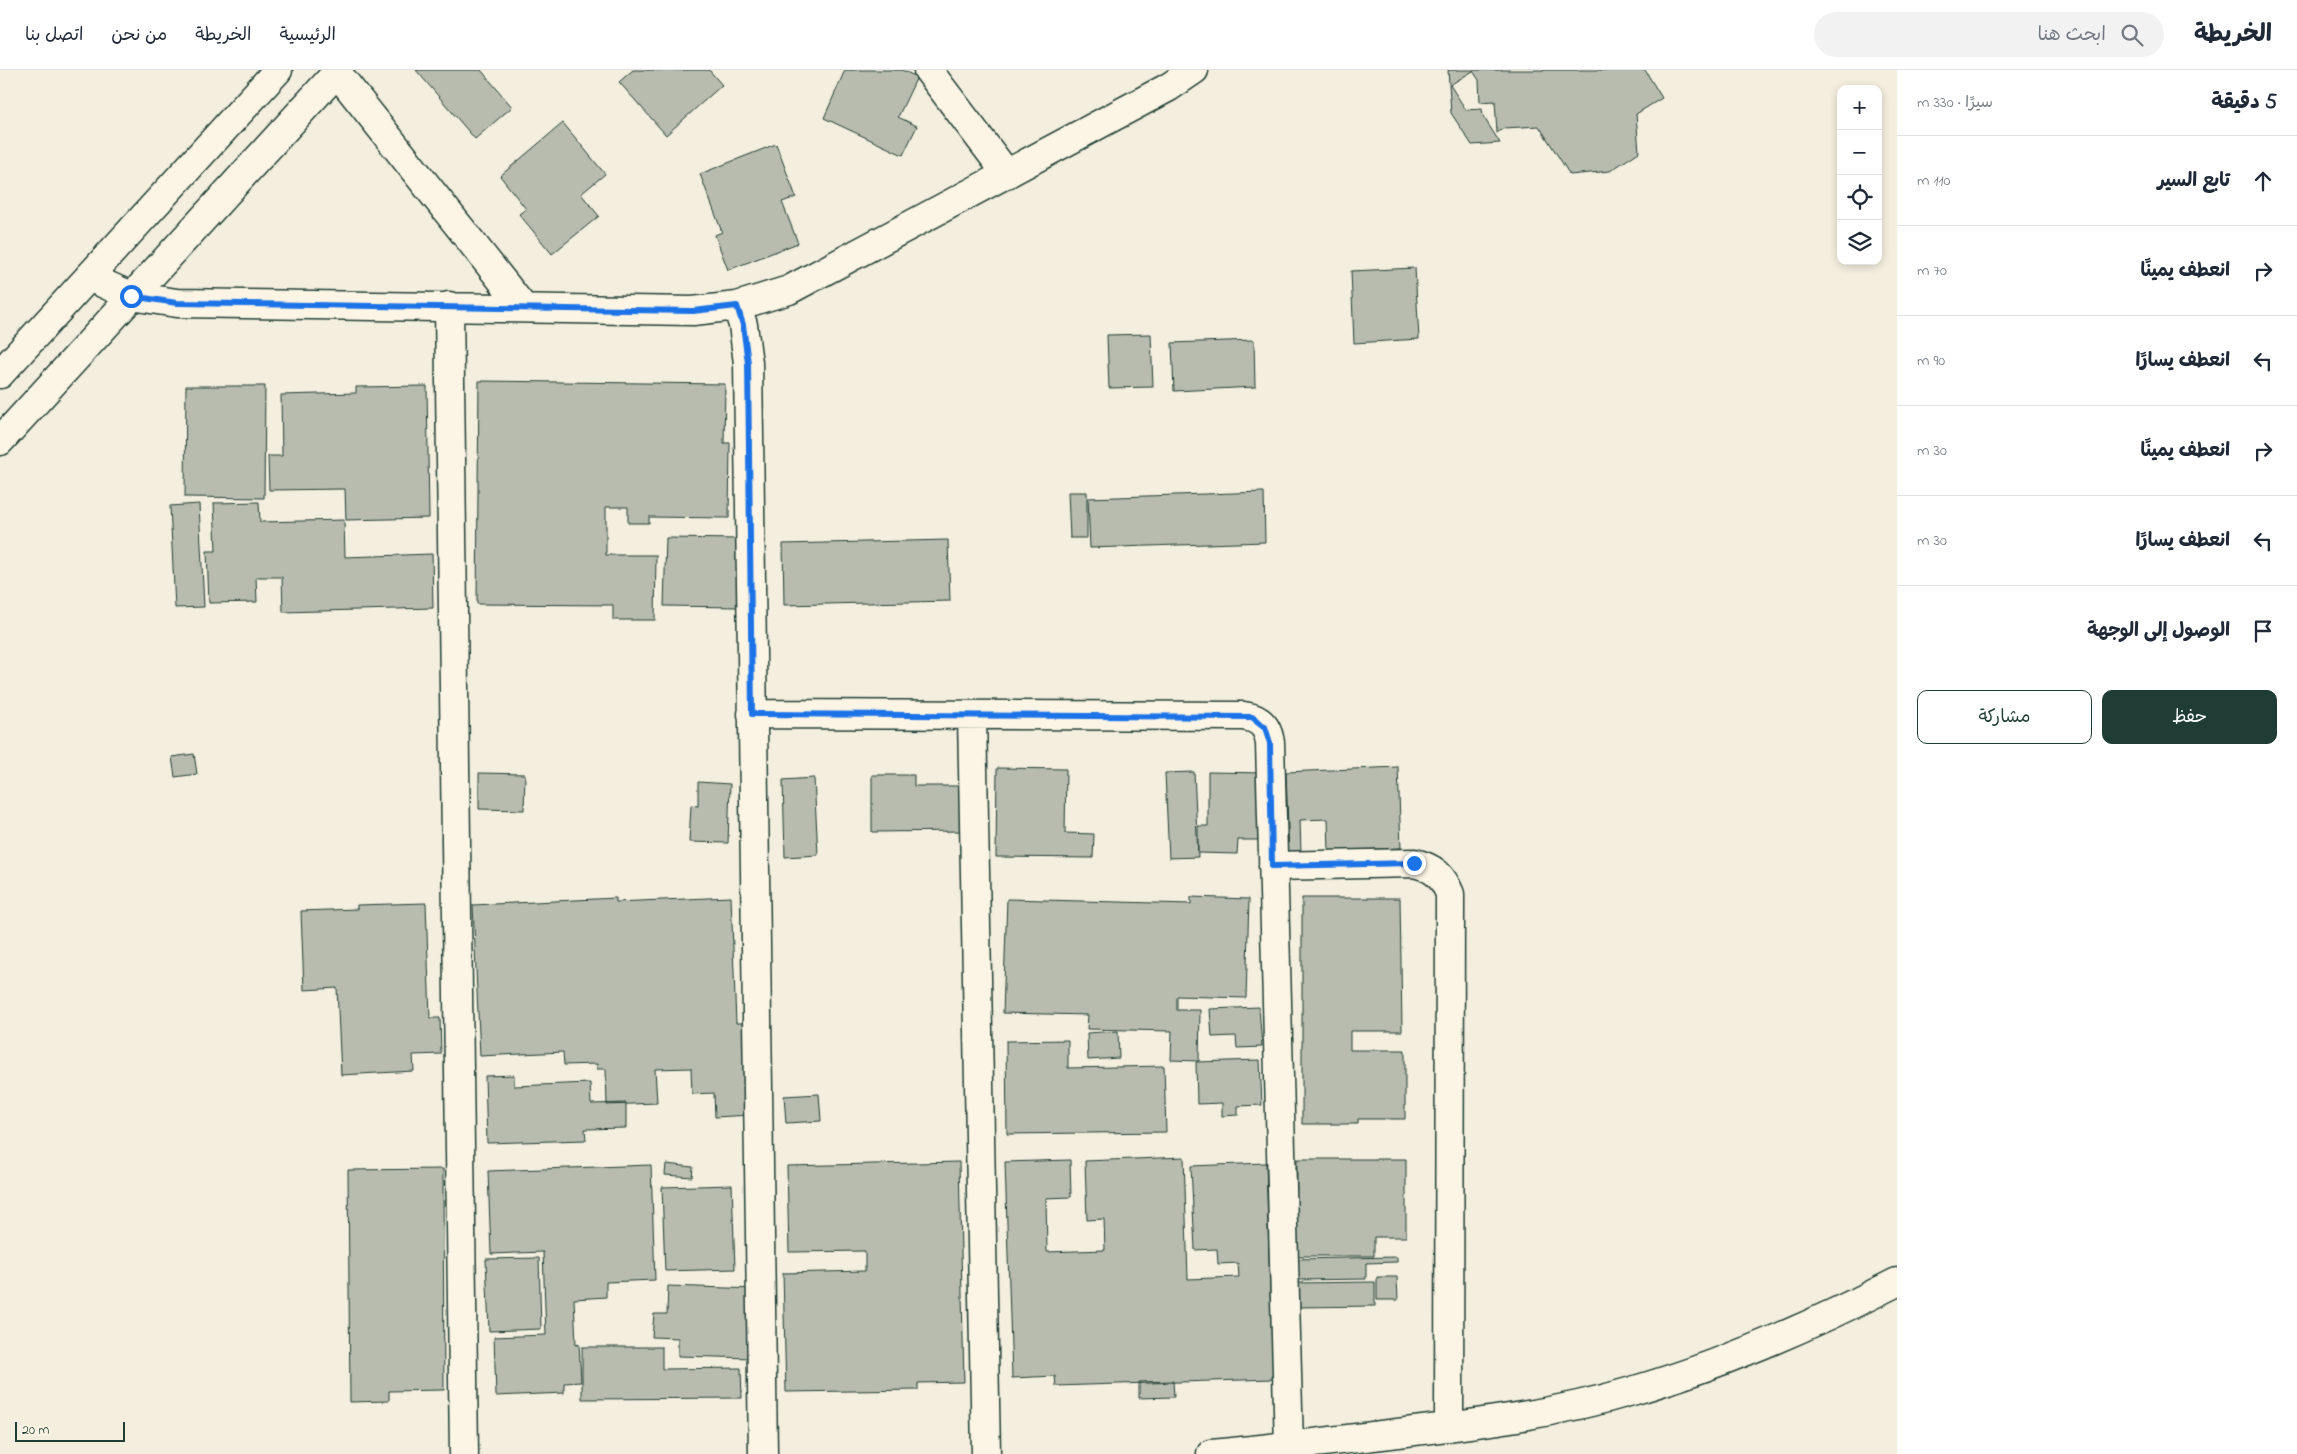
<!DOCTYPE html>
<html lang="ar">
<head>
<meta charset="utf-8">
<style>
  :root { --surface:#fff; --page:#f2f2f3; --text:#1f2937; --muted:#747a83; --line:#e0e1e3; --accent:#1f3d34 }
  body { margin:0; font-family:"Indie Flower","Playpen Sans Arabic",sans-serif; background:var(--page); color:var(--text); direction:rtl }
  .controls { position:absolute; right:15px; top:15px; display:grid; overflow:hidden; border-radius:10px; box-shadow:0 2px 8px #0003 }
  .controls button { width:45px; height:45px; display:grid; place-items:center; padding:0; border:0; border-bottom:1px solid var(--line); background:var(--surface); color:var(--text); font:25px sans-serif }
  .scale { position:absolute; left:15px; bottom:12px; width:110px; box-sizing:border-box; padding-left:5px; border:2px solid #1f3d34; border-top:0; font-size:14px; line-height:18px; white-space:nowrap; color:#1f3d34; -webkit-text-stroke:4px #fcf5e5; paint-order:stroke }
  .stop { position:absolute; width:15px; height:15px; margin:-11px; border:4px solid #1a73e8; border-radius:50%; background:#fff }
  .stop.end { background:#1a73e8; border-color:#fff; box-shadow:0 1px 5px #0008 }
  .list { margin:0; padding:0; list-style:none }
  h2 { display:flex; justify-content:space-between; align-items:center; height:65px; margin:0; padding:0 20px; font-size:21px }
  h2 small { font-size:16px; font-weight:400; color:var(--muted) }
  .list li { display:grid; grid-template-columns:32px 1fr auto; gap:15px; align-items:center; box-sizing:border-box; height:90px; padding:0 20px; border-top:1px solid var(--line) }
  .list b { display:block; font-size:19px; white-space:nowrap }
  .list em { font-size:16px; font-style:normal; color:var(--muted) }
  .actions { display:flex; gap:10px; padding:15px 20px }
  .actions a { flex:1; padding:11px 0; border:1px solid var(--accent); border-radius:10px; text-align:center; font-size:18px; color:var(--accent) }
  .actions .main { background:var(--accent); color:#fff }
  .icon { flex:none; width:28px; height:28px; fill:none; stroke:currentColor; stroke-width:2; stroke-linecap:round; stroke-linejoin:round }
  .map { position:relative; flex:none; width:1897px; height:1384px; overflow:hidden; direction:ltr }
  header { display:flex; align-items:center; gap:30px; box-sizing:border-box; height:70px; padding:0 25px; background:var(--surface); border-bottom:1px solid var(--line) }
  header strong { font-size:24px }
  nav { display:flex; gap:28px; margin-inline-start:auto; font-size:18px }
  .search { width:350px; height:45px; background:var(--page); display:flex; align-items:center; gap:12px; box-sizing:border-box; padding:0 18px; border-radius:28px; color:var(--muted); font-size:19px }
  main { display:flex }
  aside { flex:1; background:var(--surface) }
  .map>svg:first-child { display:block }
  .building { fill:#b8bcae; stroke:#1f3d34 }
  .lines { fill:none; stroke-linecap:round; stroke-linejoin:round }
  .minor-casing { stroke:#1f3d34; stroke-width:31 }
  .major-casing { stroke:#1f3d34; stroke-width:31 }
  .minor { stroke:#fcf5e5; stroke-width:28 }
  .major { stroke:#fcf5e5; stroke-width:28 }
  .route { stroke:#1a73e8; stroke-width:6 }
</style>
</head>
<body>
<header>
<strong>الخريطة</strong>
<div class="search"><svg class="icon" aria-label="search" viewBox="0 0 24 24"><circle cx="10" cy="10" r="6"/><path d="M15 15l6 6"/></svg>ابحث هنا</div>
<nav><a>الرئيسية</a><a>الخريطة</a><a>من نحن</a><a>اتصل بنا</a></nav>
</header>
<main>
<aside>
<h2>5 دقيقة<small>سيرًا · 330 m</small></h2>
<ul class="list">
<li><svg class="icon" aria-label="ahead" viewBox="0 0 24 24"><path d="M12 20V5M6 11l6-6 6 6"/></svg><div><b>تابع السير</b></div><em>110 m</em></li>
<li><svg class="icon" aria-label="right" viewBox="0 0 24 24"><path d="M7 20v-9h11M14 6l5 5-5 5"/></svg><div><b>انعطف يمينًا</b></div><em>70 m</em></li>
<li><svg class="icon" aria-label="left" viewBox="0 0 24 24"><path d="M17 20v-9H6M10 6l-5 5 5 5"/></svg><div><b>انعطف يسارًا</b></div><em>90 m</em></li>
<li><svg class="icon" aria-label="right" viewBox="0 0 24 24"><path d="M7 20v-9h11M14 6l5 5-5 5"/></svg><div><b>انعطف يمينًا</b></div><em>30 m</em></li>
<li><svg class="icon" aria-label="left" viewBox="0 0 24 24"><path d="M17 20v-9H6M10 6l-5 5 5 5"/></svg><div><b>انعطف يسارًا</b></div><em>30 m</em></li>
<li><svg class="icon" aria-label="arrive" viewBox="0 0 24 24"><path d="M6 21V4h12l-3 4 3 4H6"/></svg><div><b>الوصول إلى الوجهة</b></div></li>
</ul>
<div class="actions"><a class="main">حفظ</a><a>مشاركة</a></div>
</aside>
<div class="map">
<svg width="1897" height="1384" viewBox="0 0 1897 1384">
  <rect width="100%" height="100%" fill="#f3eede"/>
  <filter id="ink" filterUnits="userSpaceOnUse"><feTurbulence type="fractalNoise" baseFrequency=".02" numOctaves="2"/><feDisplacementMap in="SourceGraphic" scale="10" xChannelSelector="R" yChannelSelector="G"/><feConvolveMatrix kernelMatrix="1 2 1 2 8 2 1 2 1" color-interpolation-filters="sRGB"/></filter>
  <g filter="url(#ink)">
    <path class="building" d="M416 0H481L512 37 475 69Z
      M633 0H709L722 15 666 65 619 12Z
      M845 0H902L917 7 898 47 917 56 903 85 824 48Z
      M1448 0H1645L1662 28 1636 44 1639 82 1610 101 1570 105 1539 56 1504 58 1497 63 1495 31 1480 32 1479 10 1473 1 1450 15 1466 40 1482 39 1483 46 1500 73 1472 75 1451 43Z
      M563 53 605 104 581 124 599 146 552 184 519 144 526 139 500 106Z
      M776 74 796 127 782 132 798 173 728 200 715 165 722 162 700 104Z
      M1415 198 1419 269 1354 273 1351 201Z
      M1151 264 1153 317 1109 318 1107 265Z
      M1254 270 1255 317 1174 321 1172 273Z
      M479 311 725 314 724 373H730L729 448 649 447V453H628V437H606V485H656L655 550H613V535L477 534Z
      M186 316H265L264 428 185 427Z
      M427 316 429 448 346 450 345 419 269 420 268 386H282L281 325 356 323V317Z
      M1068 422H1087V468H1070Z
      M1264 422 1265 472 1090 478 1088 428Z
      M259 432 260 452 344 450 345 487 432 484 433 538 283 542 282 507H256L257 532 209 533 207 481H216L214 433Z
      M199 434 204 537 175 538 170 436Z
      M666 468 740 469 738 537 664 536Z
      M948 470 950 531 784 535 783 474Z
      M194 684 197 704 175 707 172 687Z
      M1398 697 1401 778 1329 781 1328 749 1300 750 1301 783 1289 784 1286 702Z
      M997 698 1066 699 1065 763 1094 764 1093 788 996 787Z
      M1194 702 1198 787 1169 788 1165 703Z
      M1208 702 1266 703 1265 770H1238L1237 784 1198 783V756H1208Z
      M479 703 525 704 524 740 479 739Z
      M872 705H914V716H967V761L872 762Z
      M814 708 818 785 785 787 783 710Z
      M698 712 730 714 728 773 689 772 691 735 698 736Z
      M731 827 736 953H746L751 1045 715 1047 714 1023 692 1024 691 998 655 999 657 1033 607 1035 606 999H597V994L564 995 563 982 480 986 473 835 616 828V832Z
      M1191 827 1249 829 1246 928 1177 926V940H1200L1199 991 1171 990 1172 961 1087 959 1088 945 1003 943 1007 829 1191 834Z
      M1302 828H1400L1402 961H1350V980H1405V1049H1358V1054H1302Z
      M426 833 430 948H440L441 984 413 985 414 1001 341 1005 337 918 304 920 301 841 357 839V835Z
      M1259 937 1262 977 1237 978 1236 966 1212 967 1210 939Z
      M1118 961 1119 988 1088 990 1087 963Z
      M1068 970V998L1164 996 1166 1062 1007 1064 1006 971Z
      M1260 990 1262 1035 1238 1036V1045L1222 1046V1033L1197 1034 1196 992Z
      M514 1005V1016L590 1013 591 1034 626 1033V1058L585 1059 586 1070 487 1073 485 1006Z
      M819 1024 821 1051 786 1053 784 1026Z
      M1184 1087 1188 1209 1239 1207 1238 1193 1218 1194 1217 1179 1195 1180 1191 1096 1266 1093 1273 1309 1056 1316 1055 1306 1012 1308 1005 1092 1070 1090 1071 1127 1046 1128 1047 1182 1105 1180 1104 1149 1087 1150 1085 1091Z
      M1297 1089H1406V1167H1374V1186H1296Z
      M959 1092 964 1312 918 1313V1320L786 1322 783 1203 865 1201V1181L789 1182 787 1096Z
      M666 1094 693 1097 692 1107 665 1105Z
      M651 1095 655 1210 606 1212V1227L574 1229 576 1275 579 1274 581 1312 564 1313V1323L496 1326 494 1267 546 1265 543 1182 491 1184 488 1101Z
      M443 1099 444 1320 389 1321V1331L350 1332 348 1100Z
      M732 1115 735 1199 665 1201 662 1117Z
      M1397 1187V1192L1366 1193V1209L1296 1210V1189Z
      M539 1188 541 1259 489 1261 486 1189Z
      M1377 1207H1397L1398 1230H1377Z
      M1375 1212V1236L1296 1237V1213Z
      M668 1216 756 1219 754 1288 678 1286V1268L652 1267 654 1244H667Z
      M582 1277H662V1299L741 1298 742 1328 582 1329Z
      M1173 1311 1174 1327 1139 1328V1312Z"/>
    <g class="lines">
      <g class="minor-casing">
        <path id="minor" d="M335 0 523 237
          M928 0 1007 104
          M89 207 131 226 177 233 693 241 737 236 789 220 1169 17 1194 0
          M449 236 464 1384
          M737 236 743 255 748 293 763 1384
          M752 644 1243 646C1260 648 1268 657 1270 673L1289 1377
          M972 645 986 1384
          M1273 796 1414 793C1433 797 1443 806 1450 824L1449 1357
          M1211 1384C1276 1378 1341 1370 1406 1362 1482 1353 1559 1343 1632 1321 1725 1294 1811 1256 1897 1212"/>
      </g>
      <g class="major-casing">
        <path id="major" d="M0 304 278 0
          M0 371 339 0"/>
      </g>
      <use href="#minor" class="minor"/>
      <use href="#major" class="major"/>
    </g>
  </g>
  <g class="lines" filter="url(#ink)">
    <path class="route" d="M131 226 177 233 693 241 737 236 743 255 748 293 752 644 1252 647 1265 657 1270 673 1272 796 1414 793"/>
  </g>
</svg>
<div class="controls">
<button>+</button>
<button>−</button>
<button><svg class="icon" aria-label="locate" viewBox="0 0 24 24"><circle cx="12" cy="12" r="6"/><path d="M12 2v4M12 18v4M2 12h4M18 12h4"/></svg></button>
<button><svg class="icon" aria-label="layers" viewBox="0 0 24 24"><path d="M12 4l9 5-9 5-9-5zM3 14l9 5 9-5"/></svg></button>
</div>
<div class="scale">20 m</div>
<div class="stop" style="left:131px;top:226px"></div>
<div class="stop end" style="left:1414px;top:793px"></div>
</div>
</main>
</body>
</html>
